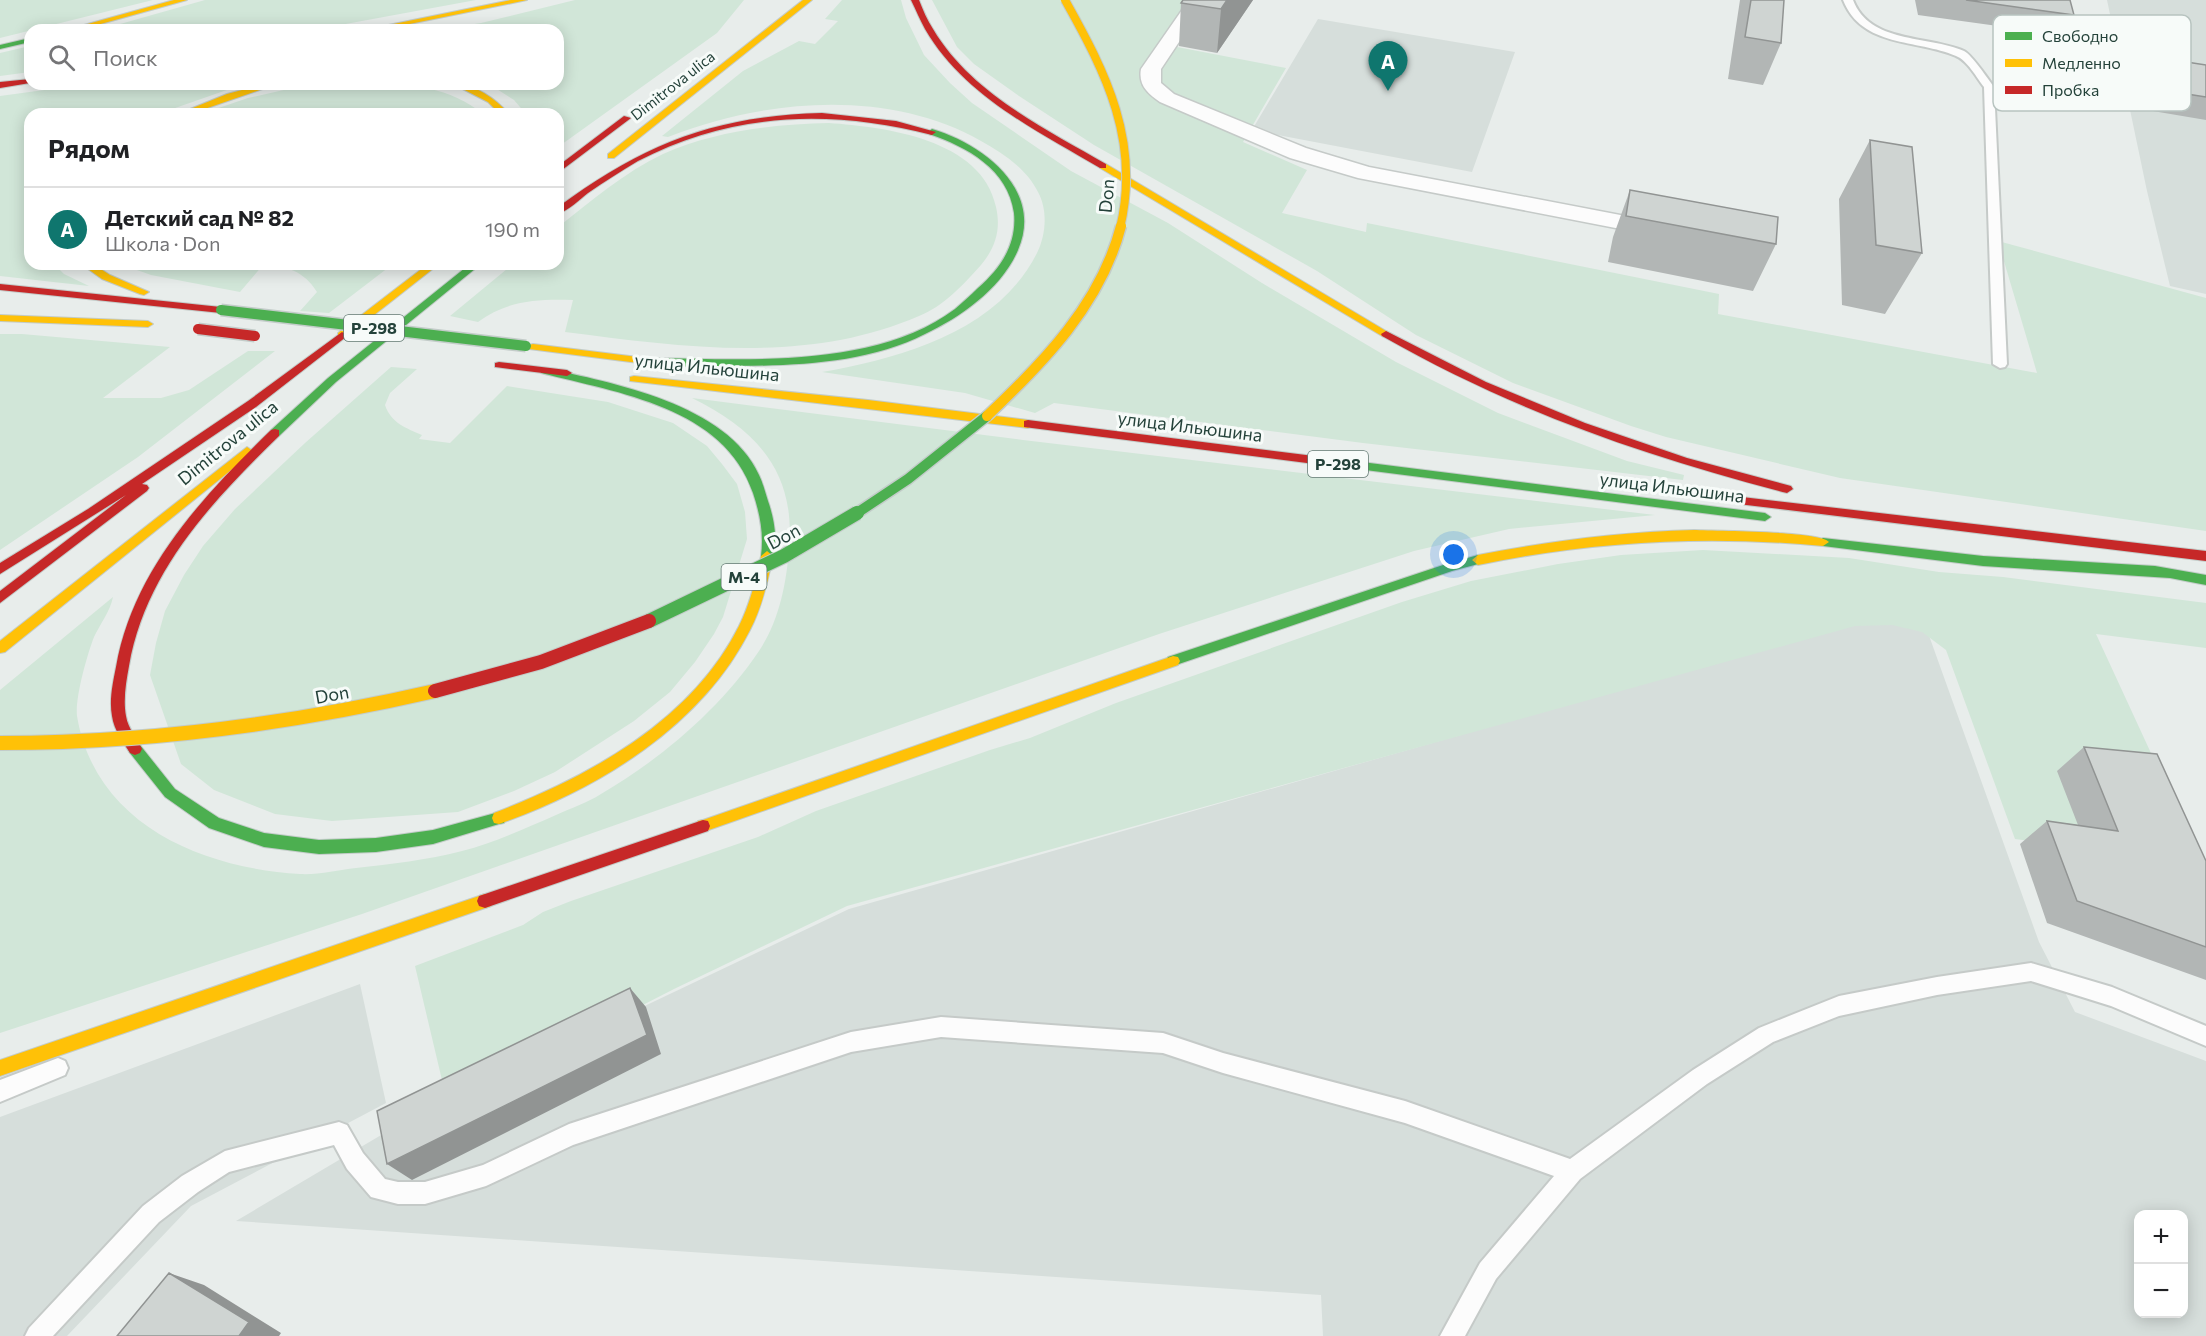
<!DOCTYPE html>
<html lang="ru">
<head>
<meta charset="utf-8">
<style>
  :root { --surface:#fff; --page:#f6f6f6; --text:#202124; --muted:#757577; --line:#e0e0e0; --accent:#0f766e }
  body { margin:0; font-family:Commissioner,sans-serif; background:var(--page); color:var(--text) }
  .controls { position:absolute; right:18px; bottom:18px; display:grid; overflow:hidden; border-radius:12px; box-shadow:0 3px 15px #0003 }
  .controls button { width:54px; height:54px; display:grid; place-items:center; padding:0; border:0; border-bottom:2px solid var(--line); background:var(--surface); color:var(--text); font:30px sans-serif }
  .you { position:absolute; left:1454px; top:555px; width:21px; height:21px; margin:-15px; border:4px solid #fff; border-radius:50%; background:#1a73e8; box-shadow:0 0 0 9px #1a73e833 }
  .badge { display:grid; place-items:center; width:39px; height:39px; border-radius:50%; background:var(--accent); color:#fff; font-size:20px; font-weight:700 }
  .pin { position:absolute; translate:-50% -50px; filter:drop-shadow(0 2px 3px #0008) }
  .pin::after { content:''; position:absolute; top:32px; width:21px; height:18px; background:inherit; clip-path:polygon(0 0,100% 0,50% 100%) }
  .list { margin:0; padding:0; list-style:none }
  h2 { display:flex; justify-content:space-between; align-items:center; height:78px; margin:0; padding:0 24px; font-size:26px }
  h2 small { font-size:20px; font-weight:400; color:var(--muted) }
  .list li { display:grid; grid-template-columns:39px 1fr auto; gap:18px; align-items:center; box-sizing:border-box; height:84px; padding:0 24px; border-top:2px solid var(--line) }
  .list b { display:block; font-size:22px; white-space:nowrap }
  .list p { margin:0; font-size:20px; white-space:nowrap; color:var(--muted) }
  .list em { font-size:20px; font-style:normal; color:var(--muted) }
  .icon { flex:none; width:33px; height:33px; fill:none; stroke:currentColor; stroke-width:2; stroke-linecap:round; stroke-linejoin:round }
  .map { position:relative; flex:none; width:2206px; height:1336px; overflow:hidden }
  .search { position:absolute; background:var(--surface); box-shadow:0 3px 15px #0003; left:24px; top:24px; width:540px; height:66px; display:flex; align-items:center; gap:15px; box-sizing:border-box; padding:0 21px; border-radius:18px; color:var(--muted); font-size:22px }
  .panel { position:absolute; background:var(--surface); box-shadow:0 3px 15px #0003; left:24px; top:108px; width:540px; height:162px; border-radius:18px }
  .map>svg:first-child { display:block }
  .built { fill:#d6dedb; fill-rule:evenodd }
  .green { fill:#d1e6d8 }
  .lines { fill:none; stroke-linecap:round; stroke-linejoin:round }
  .lane-casing { stroke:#c5cac8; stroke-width:4 }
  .street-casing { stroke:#c5cac8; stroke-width:3 }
  .fast-casing { stroke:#c3ccc9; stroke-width:2 }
  .slow-casing { stroke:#c3ccc9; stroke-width:2 }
  .jam-casing { stroke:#c3ccc9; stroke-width:2 }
  .lane { fill:#fcfcfc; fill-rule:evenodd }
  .street { fill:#fcfcfc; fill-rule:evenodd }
  .fast { fill:#4caf50; fill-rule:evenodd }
  .slow { fill:#ffc107; fill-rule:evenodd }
  .jam { fill:#c62828; fill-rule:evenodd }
  .fast-bridge-far1-casing { stroke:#c3ccc9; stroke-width:13; stroke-linecap:butt }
  .fast-bridge-casing { stroke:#c3ccc9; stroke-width:16; stroke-linecap:butt }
  .slow-bridge-far2-casing { stroke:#c3ccc9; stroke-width:10; stroke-linecap:butt }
  .slow-bridge-far1-casing { stroke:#c3ccc9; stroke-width:13; stroke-linecap:butt }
  .slow-bridge-casing { stroke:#c3ccc9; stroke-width:16; stroke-linecap:butt }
  .jam-bridge-far1-casing { stroke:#c3ccc9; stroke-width:13; stroke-linecap:butt }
  .jam-bridge-casing { stroke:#c3ccc9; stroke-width:16; stroke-linecap:butt }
  .fast-bridge-far1 { stroke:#4caf50; stroke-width:10 }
  .fast-bridge { stroke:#4caf50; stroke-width:14 }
  .slow-bridge-far2 { stroke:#ffc107; stroke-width:8 }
  .slow-bridge-far1 { stroke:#ffc107; stroke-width:10 }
  .slow-bridge { stroke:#ffc107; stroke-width:14 }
  .jam-bridge-far1 { stroke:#c62828; stroke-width:10 }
  .jam-bridge { stroke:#c62828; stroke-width:14 }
  .wall { fill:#b2b6b5 }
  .shaded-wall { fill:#919493 }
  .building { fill:#cfd4d2; stroke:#919493; stroke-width:1.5 }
  .labels { text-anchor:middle; stroke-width:6; stroke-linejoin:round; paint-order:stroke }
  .far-street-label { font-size:15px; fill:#24423a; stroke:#f7fbf9 }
  .shield { fill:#f7fbf9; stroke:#637a73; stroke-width:1.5 }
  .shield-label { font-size:16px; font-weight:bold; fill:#24423a }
  .street-label { font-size:18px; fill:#24423a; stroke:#f7fbf9 }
  .key { fill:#f7fbf9; stroke:#b8c4c0; stroke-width:1.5 }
  .key-label { font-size:16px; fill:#24423a }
</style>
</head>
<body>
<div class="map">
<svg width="2206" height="1336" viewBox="0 0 2206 1336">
  <rect width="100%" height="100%" fill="#e8edeb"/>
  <path class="built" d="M2107 0H2206V294L2170 286 2147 191Z
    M1318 19 1515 52 1472 172 1252 130Z
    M1893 622 1927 630 2039 942 2075 1012 2206 1061V1336H1323L1321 1295 236 1221 415 1115 849 909 1854 623ZM2138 1214H2184V1314H2138Z
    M360 984 386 1103 191 1206 67 1336H0V1117Z"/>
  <path class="green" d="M0 0H153L0 38Z
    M205 0H476L313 30H99Z
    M575 0H744L717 33 558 147V114H526L514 100 489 84H558V30H436L481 23Z
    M842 0H901L906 18 924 55 950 83 972 103 1071 171 1168 223 1262 283 1396 362 1498 413 1627 461 1684 475 1683 480 1363 443 1054 403 1035 413 965 393 822 372C902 358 998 331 1037 253 1046 235 1048 210 1038 192 1027 169 1003 153 981 141 888 88 764 99 668 137L662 136 743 71 799 41 815 44 838 21 825 19Z
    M932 0H1210L1177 47 1286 68 1243 142 1307 170 1282 213 1366 232 1367 223 1719 294 1718 314 2037 373 1998 241 2206 298V531L1840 478 1666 437 1631 426 1513 383 1416 335 1317 271 1094 145 1019 96 974 64 957 47Z
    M30 46V72L0 76V53Z
    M88 84H244L158 114H30V264H54L64 274 89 286 0 276V96Z
    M310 84C369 84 434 74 483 114H201L248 98Z
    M829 123C885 127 982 139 996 207 1001 229 996 247 981 265 963 285 944 306 919 316 806 365 682 347 565 332L573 300C539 299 507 300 478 322L450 316 513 264H558V227C591 201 625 172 663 154 714 131 774 124 829 123Z
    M120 264H393L329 313 300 311 317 292C304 271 287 266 263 265L240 292 151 275Z
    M0 334H22L170 347 103 398H161L189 390 248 351H275L138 457 0 550Z
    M391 367 417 369 390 393 385 405C391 423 406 428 422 435L419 439 450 443 507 386 608 402 673 423 707 446 722 464 737 484 745 512 747 539 723 617 714 634 695 662 670 692 634 721 555 772 514 791 458 812 332 821 275 814 214 790 181 764 150 675 156 643 165 611 184 575 203 546 235 509 305 443Z
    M692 398 1023 440 1655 515 1509 529 1414 551 1159 634 362 914 0 1033V690L113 597C110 612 100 624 94 637 87 655 75 698 77 716 95 824 201 868 300 874 318 875 338 870 356 868 391 864 427 860 462 851 494 843 526 828 556 815 571 808 587 803 601 794 661 759 720 709 759 651 779 621 786 585 789 550 796 472 758 431 692 398Z
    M1703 550 1849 558 1939 572 2003 577 2206 603V648L2096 634 2162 777 2114 852 2015 839 1946 650 1922 632 1892 625 1855 626 847 906 674 989 516 1070 446 1097 415 966 523 925 543 912 571 901 758 837 816 811 990 750 1030 738 1116 703 1402 602 1471 581 1558 564 1621 555Z"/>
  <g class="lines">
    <g class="lane-casing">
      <path id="lane" d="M1843 0H1853C1870 44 1927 35 1964 51 1972 55 1988 79 1994 87L2007 364 2005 367 2000 368 1993 364 1984 87C1977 78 1967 60 1956 56 1917 39 1862 48 1843 0Z
        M2031 963 2112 987 2206 1026V1046L2111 1006 2031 981 1937 995 1839 1016 1773 1042 1707 1084 1580 1179 1496 1279 1465 1336H1440L1480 1263 1554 1176 1405 1123 1223 1073 1163 1053 941 1037 851 1052 573 1145 486 1186 425 1204H398L371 1197 347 1169 334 1145 229 1172 198 1192 159 1222 53 1336H25L29 1328 143 1206 182 1176 225 1151 339 1122 347 1125 363 1153 385 1179 398 1182H425L483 1165 569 1124 851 1032 941 1017 1163 1033 1223 1053 1405 1101 1570 1159 1693 1070 1759 1028 1839 996 1937 977Z
        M58 1058 65 1061 68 1068 65 1075 0 1102V1080Z"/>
    </g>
    <g class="street-casing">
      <path id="street" d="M1189 0H1207L1161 69V83L1174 94 1306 148 1369 167 1662 223 1670 225 1674 230 1670 235 1662 237 1358 178 1290 158 1160 102C1148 94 1138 85 1141 69Z"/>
    </g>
    <g class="fast-casing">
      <path id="fast" d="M30 38V42L0 49V45Z
        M932 129C983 144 1044 190 1018 250 1002 288 961 317 925 334 862 366 783 366 714 366 695 366 674 368 655 363V359L659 358C751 360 878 367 955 309 963 302 971 295 978 288 1001 268 1017 244 1014 213 1008 169 967 147 929 134L928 132Z
        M470 264H481L336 382 279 436H271V430L328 378Z
        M545 368C613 383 727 404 759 475 763 483 765 492 768 501 774 518 779 543 771 559L767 561 761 556C764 534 760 514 753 493 724 407 618 393 541 373V369Z
        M1338 459 1765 513 1771 517 1765 521 1334 466 1332 463 1334 460Z
        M1823 538 1983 556 2155 566 2206 575V585L2170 578 1983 566 1823 546 1817 542Z
        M1478 555 1484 560 1482 563 1452 571 1173 666 1168 665 1166 661 1168 657 1446 564Z
        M135 743 140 745 175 789 219 818 264 833 319 840 376 838 433 830 499 812 504 813 506 818 504 823 499 824 433 844 376 852 319 854 264 847 209 828 165 797 130 753 128 749 130 745Z"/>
    </g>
    <g class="slow-casing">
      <path id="slow" d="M174 0H187L79 30H66Z
        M511 0H527L380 30H364Z
        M803 0H812L614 158H608V154Z
        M264 84H277L190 114H178L227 94Z
        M453 84C475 84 495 98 509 114H500L488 102Z
        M1100 164H1106L1391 334 1386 337 1382 336 1100 168Z
        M81 264H93L110 275 149 292 144 295 140 294 102 279Z
        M428 264H439L346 337H338V333Z
        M0 315 148 321 153 324 148 327 0 321Z
        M533 344 670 361 675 364 670 367 529 349V345Z
        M634 376 868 400 1028 420 1034 424 1028 428 630 381V377Z
        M247 447 253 451 251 454 5 652 0 653V641Z
        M1694 530C1714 531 1820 531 1829 542L1823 546C1706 535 1593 541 1478 565L1472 560 1478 555C1550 541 1620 532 1694 530Z
        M767 551 773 556C768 581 762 607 750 630 701 727 598 789 499 824L494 823 492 818 494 813C588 777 692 721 739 626 750 604 756 580 761 556Z
        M1173 656 1178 657 1180 661 1178 665 703 832 698 831 696 826 698 821 703 820Z
        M485 894 491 896 493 901 491 906 0 1076V1060Z"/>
    </g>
    <g class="jam-casing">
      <path id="jam" d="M911 0H919C923 10 927 20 933 29 971 93 1044 128 1106 164V168H1100C1037 131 963 95 925 29 920 20 916 10 911 0Z
        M30 79V83L0 88V82Z
        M822 113 896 121 936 132 932 135C830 109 733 112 638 161 621 171 604 182 588 193 579 200 569 210 558 214V207C645 143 714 116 822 113Z
        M624 116 631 118 558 173V166Z
        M0 284 221 307 226 310 221 313 0 290Z
        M1386 331 1486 382 1585 423 1687 458 1791 486 1793 489 1787 493C1641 455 1514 411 1382 336L1381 334Z
        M342 332 347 335 346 337 256 407 142 484 147 485 149 488 147 491 0 603V591L126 495 0 574V563L88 509 248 401Z
        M499 362 567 370 572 373 567 376 495 367V363Z
        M1028 420 1338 459 1344 463 1338 467 1024 427V421Z
        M275 429 279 430V436C213 500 145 572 129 666 126 682 123 700 126 716 128 729 137 738 142 749L140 753 135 755 130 753C123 742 114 730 112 716 109 700 113 682 116 667 133 570 203 496 271 430Z
        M1742 497 2206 551V561L1738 504 1736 501 1738 498Z
        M703 820 708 821 710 826 708 831 485 908 479 906 477 901 479 896 485 894Z"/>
    </g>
    <use href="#lane" class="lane"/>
    <use href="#street" class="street"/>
    <use href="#fast" class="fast"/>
    <use href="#slow" class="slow"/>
    <use href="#jam" class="jam"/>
    <g class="fast-bridge-far1-casing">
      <path id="fast-bridge-far1" d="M221 310 526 346
        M854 515 908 479 987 416"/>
    </g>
    <g class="fast-bridge-casing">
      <path id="fast-bridge" d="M649 621 784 556 857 513"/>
    </g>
    <g class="slow-bridge-far2-casing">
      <path id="slow-bridge-far2" d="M1065 0C1106 73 1141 142 1120 228"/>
    </g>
    <g class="slow-bridge-far1-casing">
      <path id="slow-bridge-far1" d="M987 416C1043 363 1101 304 1121 226"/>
    </g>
    <g class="slow-bridge-casing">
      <path id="slow-bridge" d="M0 743C148 743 291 724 435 691"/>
    </g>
    <g class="jam-bridge-far1-casing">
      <path id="jam-bridge-far1" d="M198 329 255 336"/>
    </g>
    <g class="jam-bridge-casing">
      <path id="jam-bridge" d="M435 691 541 662 649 621"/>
    </g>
    <use href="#fast-bridge-far1" class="fast-bridge-far1"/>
    <use href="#fast-bridge" class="fast-bridge"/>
    <use href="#slow-bridge-far2" class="slow-bridge-far2"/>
    <use href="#slow-bridge-far1" class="slow-bridge-far1"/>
    <use href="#slow-bridge" class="slow-bridge"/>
    <use href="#jam-bridge-far1" class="jam-bridge-far1"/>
    <use href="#jam-bridge" class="jam-bridge"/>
  </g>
  <path class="wall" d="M1183 0H1253L1217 53 1179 46 1181 3Z
    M1740 0H1784L1781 43 1763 85 1728 79Z
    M1915 0H2070L2074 15 2062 35 1918 15Z
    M2141 55 2206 65V120L2135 108 2127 75Z
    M1870 140 1922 253 1885 314 1842 305 1839 199Z
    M1630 190 1776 244 1753 291 1608 262 1613 237Z
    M2084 747 2206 861V980L2047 923 2020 844 2047 821 2078 825 2057 771Z"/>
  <path class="shaded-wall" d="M1227 0H1253L1217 53 1221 9Z
    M630 988 646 1007 661 1054 412 1180 387 1164Z
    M169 1273 204 1285 281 1333 279 1336H239Z"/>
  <path class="building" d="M1183 0H1227L1221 9 1181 3Z
    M1751 0H1784L1781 43 1745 37Z
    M1966 0H2070L2074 15Z
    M2141 55 2206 65V97L2149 88Z
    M1870 140 1912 147 1922 253 1876 245Z
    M1630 190 1778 217 1776 244 1626 216Z
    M2084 747 2157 754 2206 861V947L2077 901 2047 821 2118 831Z
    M630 988 647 1035 387 1164 377 1111Z
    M169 1273 249 1322 239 1336H117Z"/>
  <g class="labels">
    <g class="far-street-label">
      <text transform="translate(673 86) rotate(-38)" y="5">Dimitrova ulica</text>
    </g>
    <g class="shield">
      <rect x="344" y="315" width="60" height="26" rx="4.5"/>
      <rect x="1308" y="451" width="60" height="26" rx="4.5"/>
      <rect x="721.5" y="564" width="45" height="26" rx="4.5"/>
    </g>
    <g class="shield-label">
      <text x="374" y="334">Р-298</text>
      <text x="1338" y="470">Р-298</text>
      <text x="744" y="583">М-4</text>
    </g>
    <g class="street-label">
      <text transform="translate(1107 196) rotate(-85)" y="6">Don</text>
      <text transform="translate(707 368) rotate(6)" y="6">улица Ильюшина</text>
      <text transform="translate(1190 427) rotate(7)" y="6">улица Ильюшина</text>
      <text transform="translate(228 443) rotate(-39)" y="6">Dimitrova ulica</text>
      <text transform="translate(1672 488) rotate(7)" y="6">улица Ильюшина</text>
      <text transform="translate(784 537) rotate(-28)" y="6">Don</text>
      <text transform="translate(332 695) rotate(-10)" y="6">Don</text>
    </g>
  </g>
  <rect x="1993" y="15" width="198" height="96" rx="9" class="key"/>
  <rect x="2005" y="32" width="27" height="8" fill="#4caf50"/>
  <rect x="2005" y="59" width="27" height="8" fill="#ffc107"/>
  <rect x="2005" y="86" width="27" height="8" fill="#c62828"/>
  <g class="key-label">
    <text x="2042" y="42">Свободно</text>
    <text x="2042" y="69">Медленно</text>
    <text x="2042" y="96">Пробка</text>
  </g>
</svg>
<div class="controls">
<button>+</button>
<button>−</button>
</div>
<div class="you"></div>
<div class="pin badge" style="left:1388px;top:91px">A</div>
<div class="search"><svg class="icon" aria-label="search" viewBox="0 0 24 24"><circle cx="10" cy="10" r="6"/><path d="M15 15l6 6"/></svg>Поиск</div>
<section class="panel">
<h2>Рядом<small></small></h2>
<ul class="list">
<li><span class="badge">A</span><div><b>Детский сад № 82</b><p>Школа · Don</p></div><em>190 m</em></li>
</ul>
</section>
</div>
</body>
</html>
